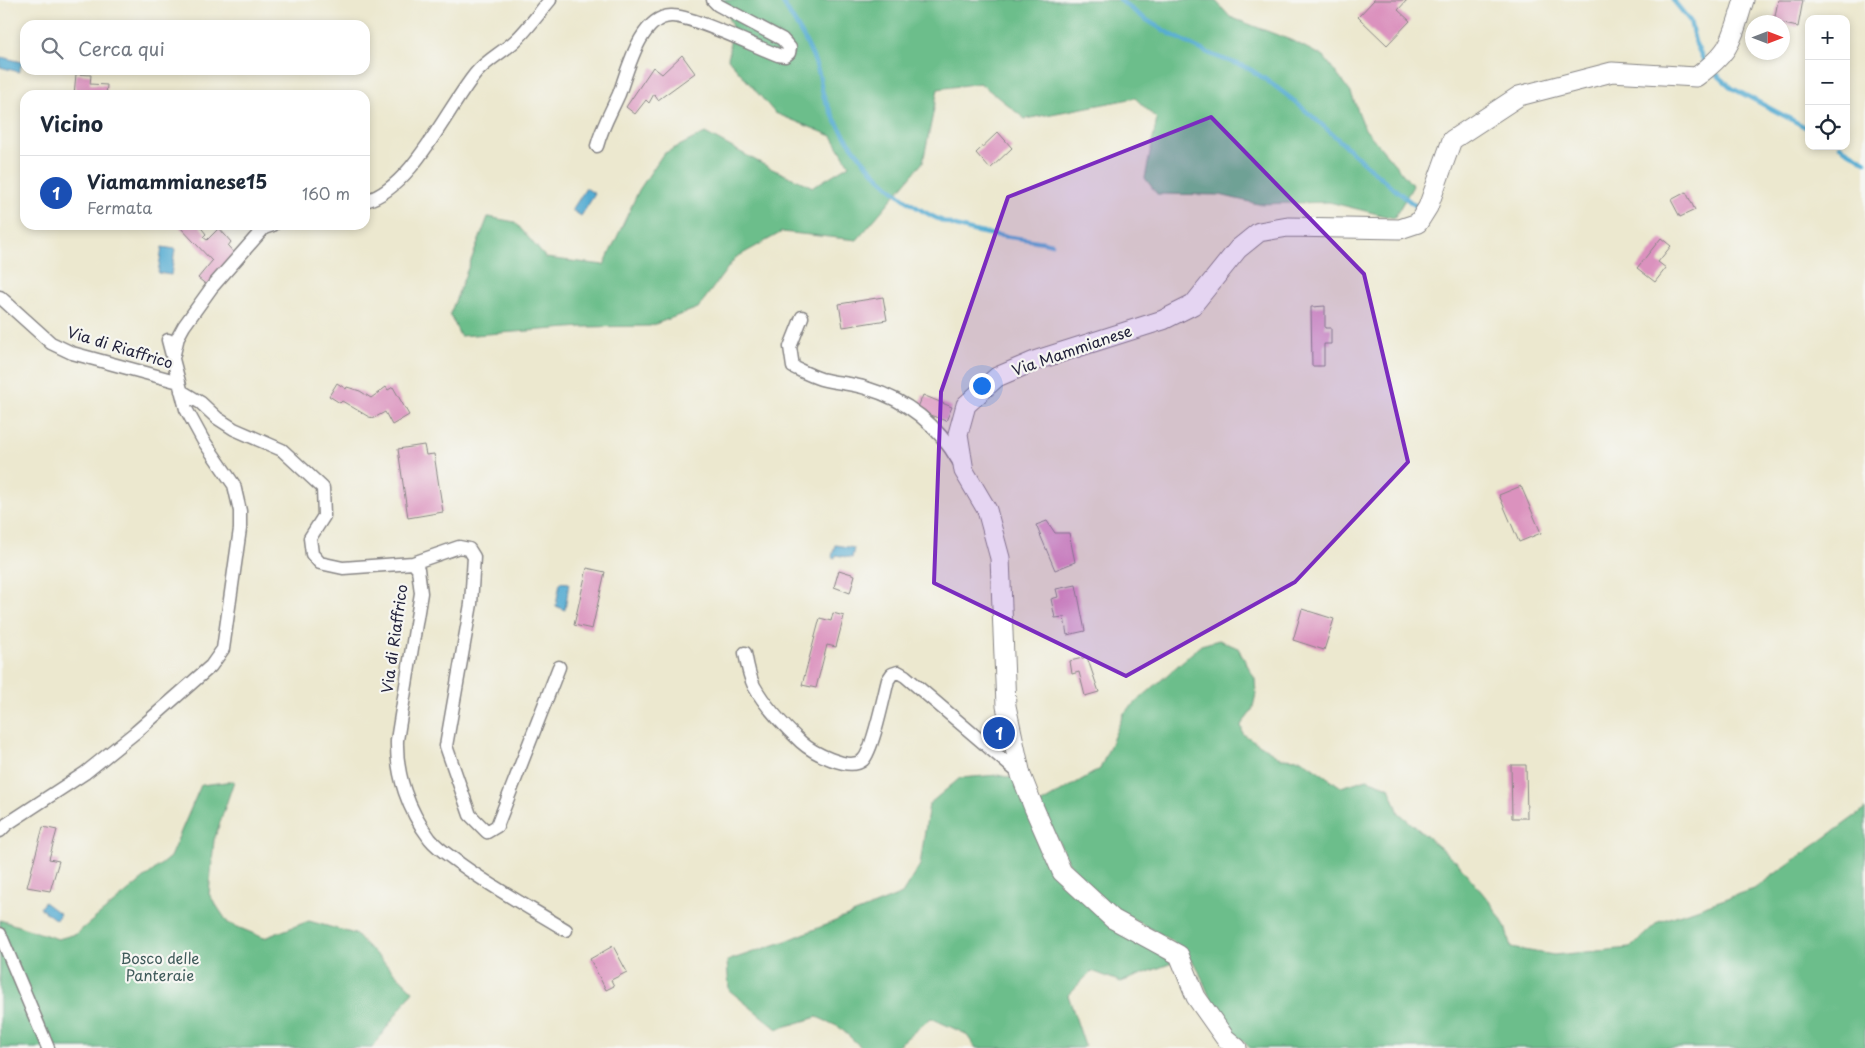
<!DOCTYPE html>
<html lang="it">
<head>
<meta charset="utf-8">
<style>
  :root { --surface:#fff; --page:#f6f6f7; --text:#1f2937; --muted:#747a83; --line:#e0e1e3; --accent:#db2777 }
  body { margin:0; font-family:"Playpen Sans",sans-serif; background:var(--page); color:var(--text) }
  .controls { position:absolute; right:15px; top:15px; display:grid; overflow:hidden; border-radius:10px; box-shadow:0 2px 8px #0003 }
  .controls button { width:45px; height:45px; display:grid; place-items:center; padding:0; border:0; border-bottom:1px solid var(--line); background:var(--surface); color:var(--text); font:25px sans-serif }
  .compass { position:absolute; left:1745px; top:15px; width:45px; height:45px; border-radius:50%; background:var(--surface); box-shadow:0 2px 8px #0003; rotate:90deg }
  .you { position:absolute; left:981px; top:385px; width:18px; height:18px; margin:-12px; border:4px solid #fff; border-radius:50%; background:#1a73e8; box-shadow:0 0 0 8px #1a73e833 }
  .badge { display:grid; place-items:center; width:32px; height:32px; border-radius:50%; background:var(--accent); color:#fff; font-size:16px; font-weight:700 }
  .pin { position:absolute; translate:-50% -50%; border:2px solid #fff; box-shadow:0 1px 5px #0006 }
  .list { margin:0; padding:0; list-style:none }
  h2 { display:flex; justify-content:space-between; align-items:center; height:65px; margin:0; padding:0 20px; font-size:21px }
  h2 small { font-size:16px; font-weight:400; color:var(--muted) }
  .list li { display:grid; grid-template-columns:32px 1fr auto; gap:15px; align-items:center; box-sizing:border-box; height:75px; padding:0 20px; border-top:1px solid var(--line) }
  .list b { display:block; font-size:19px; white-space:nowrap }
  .list p { margin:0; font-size:16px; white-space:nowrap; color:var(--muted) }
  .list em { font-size:16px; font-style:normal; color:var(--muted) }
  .icon { flex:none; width:28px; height:28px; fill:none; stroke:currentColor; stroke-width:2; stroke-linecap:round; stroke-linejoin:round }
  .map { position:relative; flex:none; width:1865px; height:1048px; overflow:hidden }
  .search { position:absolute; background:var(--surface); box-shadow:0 2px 8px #0003; left:20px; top:20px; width:350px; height:55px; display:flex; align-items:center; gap:12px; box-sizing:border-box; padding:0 18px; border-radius:15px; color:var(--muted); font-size:19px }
  .panel { position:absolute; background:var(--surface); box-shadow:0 2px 8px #0003; left:20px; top:90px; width:350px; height:140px; border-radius:15px }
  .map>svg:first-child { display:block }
  .forest { fill:#6cbe8b; stroke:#477063 }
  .water { fill:#55acd2; stroke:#3c6786 }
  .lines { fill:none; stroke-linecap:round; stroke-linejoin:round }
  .stream { stroke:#55acd2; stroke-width:4.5 }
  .building { fill:#db92be }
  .street-casing { stroke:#878585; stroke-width:15 }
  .secondary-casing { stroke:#878585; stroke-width:21 }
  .street { stroke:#fff; stroke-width:12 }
  .secondary { stroke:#fff; stroke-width:19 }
  .marked { fill:#7b2cbf; fill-opacity:0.2; stroke:#7b2cbf; stroke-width:4; stroke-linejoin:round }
  .labels { text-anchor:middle; stroke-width:4.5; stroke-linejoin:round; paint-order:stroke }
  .street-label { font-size:15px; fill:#22223b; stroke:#f6f6f2 }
  .park-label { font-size:15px; fill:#405b5b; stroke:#f6f6f2 }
</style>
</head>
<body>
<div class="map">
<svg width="1865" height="1048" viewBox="0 0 1865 1048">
  <rect width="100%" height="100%" fill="#f6f6f2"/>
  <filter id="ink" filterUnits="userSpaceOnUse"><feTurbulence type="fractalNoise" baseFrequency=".02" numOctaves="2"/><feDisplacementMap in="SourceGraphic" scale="10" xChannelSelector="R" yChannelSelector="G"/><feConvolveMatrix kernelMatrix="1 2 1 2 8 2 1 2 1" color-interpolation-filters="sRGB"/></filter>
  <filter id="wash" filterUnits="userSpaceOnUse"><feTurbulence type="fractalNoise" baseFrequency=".0096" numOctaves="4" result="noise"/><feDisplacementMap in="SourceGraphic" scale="20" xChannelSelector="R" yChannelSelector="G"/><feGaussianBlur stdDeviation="1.12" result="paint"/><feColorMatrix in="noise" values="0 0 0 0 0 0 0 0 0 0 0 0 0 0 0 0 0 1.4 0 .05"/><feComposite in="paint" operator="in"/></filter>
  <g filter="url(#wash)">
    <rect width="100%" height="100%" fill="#ece8cf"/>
    <path class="forest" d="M721 0H1215L1230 17 1293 41 1324 57 1351 93 1365 129 1413 186 1394 218 1329 202 1258 204 1220 195 1157 194 1145 178 1157 119 1135 98 1025 119 980 83 938 89 923 162 857 240 782 232 735 258 698 308 650 326 582 327 460 336 450 314 488 217 515 222 546 258 604 265 639 190 663 154 705 133 770 168 813 187 849 165 832 136 775 113 728 59 732 27Z
      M1219 640 1238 648 1255 679 1256 694 1252 711 1241 725 1243 734 1281 758 1301 759 1341 787 1367 779 1389 787 1399 813 1457 862 1493 906 1505 926 1511 948 1554 955 1630 948 1658 922 1754 889 1865 809V1048H1250L1219 1019 1197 967 1172 941 1106 903 1069 863 1040 804 1100 769 1124 713 1201 645Z
      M998 775 1016 779 1062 882 1172 963 1121 982 1092 971 1068 995 1085 1046 1081 1048H976L966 1034 931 1018 896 1047 862 1048 839 1027 817 1017 777 1029 729 990 727 961 786 941 902 894 920 865 929 804 960 778Z
      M234 781 214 840 209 894 228 923 264 938 309 921 355 934 413 991 372 1048H0V920L58 939 76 934 170 857 201 785Z"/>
    <path class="water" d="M1 57 22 62 19 72 0 67Z
      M586 188 595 194 581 216 572 210Z
      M162 247 175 249 171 275 158 273Z
      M835 545 854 548 852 558 836 555 835 558 832 557Z
      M560 582 569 583 565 610 556 606Z
      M44 902 60 914 56 920 40 908Z"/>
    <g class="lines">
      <path class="stream" d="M781 0C795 23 810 45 818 71 821 80 821 90 825 100 851 157 904 213 966 229 994 237 1023 237 1052 244
        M1120 0C1148 24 1181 41 1215 56 1227 61 1240 64 1251 70 1312 108 1358 163 1416 206
        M1673 0 1690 21 1695 42 1705 63
        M1712 70 1732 88 1809 129
        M1840 146 1865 161"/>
    </g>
    <g id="blocks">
      <path class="building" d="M1374 0H1407L1398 10 1410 21 1387 45 1358 17Z
        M1778 0H1803L1798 27 1774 22Z
        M682 55 695 73 658 100 654 94 649 103 646 100 635 114 626 107 653 67 662 74Z
        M76 74 91 75 90 84 107 85 106 95H74Z
        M998 132 1012 148 990 169 976 153Z
        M1686 192 1695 210 1680 217 1671 200Z
        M178 225H199L206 234 203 237 207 240 219 228 231 242 228 246 236 255 208 286 198 278 212 261Z
        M1661 238 1671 246 1658 262 1666 268 1655 282 1637 268Z
        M883 297 887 320 843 327 839 304Z
        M1325 306V328H1331V344H1324V366H1312L1311 307Z
        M337 383 346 389 347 387 360 391 371 398 386 387 388 390 393 387 409 415 392 425 385 412 374 418 369 417 342 401 340 403 329 396Z
        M923 395 952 407 946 421 917 410Z
        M424 445 426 455 434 454 443 512 408 518 398 449Z
        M1521 486 1541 533 1519 542 1499 495Z
        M1047 521 1055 533H1069L1075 562 1055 570 1036 525Z
        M587 568 605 572 592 629 574 625Z
        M839 570 855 575 850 593 834 587Z
        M1076 585 1085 631 1067 635 1064 617 1055 618 1051 599 1058 597 1056 589Z
        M1302 609 1334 619 1324 650 1293 640Z
        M833 613 844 616 836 647 827 645 816 688 802 685 820 618 831 621Z
        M1087 657 1099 692 1085 696 1079 672 1072 674 1070 661Z
        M1511 765H1526L1527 818H1512Z
        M43 827 57 830 49 859 59 861 50 891 27 887Z
        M613 946 627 972 611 980 614 986 606 990 590 959Z"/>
    </g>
  </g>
  <g filter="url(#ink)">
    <use href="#blocks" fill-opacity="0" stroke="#878585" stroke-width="1"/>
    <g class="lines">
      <g class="street-casing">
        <path id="street" d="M597 146C602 127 611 112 619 94 628 70 640 17 671 16 691 15 756 47 778 55L785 56 789 53 790 48 782 39 718 5 713 0
          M365 201C412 189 447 108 476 73 487 60 503 52 515 41 528 29 539 13 550 0
          M0 297 51 343 72 353 179 382 186 409 203 440 234 485 240 511V529L223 649 211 666 136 732 85 773 7 824 0 831
          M802 317 790 347 793 367C802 371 811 376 821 379 836 383 851 383 866 388 907 400 938 425 959 462
          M168 340 179 382
          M173 358 178 337 184 326 212 287 264 228 273 225
          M181 391 201 403 217 418 234 429 282 450 323 488 324 516 310 538 312 554 320 563 343 568 413 563 418 569 421 593 397 740C396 775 408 810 430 839 438 849 450 856 459 863 493 888 530 908 566 930
          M413 563 459 547 469 549 474 557 471 604 446 746 470 815 487 832 497 826 559 667
          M745 653C747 664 749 676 754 686 765 706 784 726 801 742 812 752 849 772 863 760 873 750 884 695 888 680L892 674 898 672 905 676 1021 775
          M0 934 48 1048"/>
      </g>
      <g class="secondary-casing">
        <path id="secondary" d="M1237 1048 1225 1038 1196 997 1179 955 1113 919 1062 872 1034 808 1021 775 1006 706 1000 558 987 510 964 471 958 434 966 405 997 377 1037 360 1163 320 1193 305 1238 249 1259 232 1288 227 1400 229 1418 223 1428 207 1452 140 1519 96 1612 72 1696 77C1732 50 1731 42 1744 0"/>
      </g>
      <use href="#street" class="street"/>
      <use href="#secondary" class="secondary"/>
    </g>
  </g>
  <path class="marked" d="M1211 117 1364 274 1408 462 1295 582 1126 676 934 583 941 392 1008 197Z"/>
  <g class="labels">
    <g class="street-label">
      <text transform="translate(120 348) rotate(17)" y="5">Via di Riaffrico</text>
      <text transform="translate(1072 351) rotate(-19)" y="5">Via Mammianese</text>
      <text transform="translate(395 639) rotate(-82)" y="5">Via di Riaffrico</text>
    </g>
    <g class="park-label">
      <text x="160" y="964">Bosco delle<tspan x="160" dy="17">Panteraie</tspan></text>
    </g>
  </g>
</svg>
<div class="controls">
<button>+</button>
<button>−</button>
<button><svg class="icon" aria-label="locate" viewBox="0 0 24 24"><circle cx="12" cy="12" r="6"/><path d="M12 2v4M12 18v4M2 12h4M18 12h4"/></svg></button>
</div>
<svg class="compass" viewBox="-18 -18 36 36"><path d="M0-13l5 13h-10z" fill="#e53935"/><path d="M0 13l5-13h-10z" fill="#747a83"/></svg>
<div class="you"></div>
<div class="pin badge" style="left:999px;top:733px;background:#1a4fb4">1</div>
<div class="search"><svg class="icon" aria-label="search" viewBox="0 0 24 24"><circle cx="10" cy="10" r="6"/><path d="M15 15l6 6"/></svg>Cerca qui</div>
<section class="panel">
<h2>Vicino<small></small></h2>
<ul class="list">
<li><span class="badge" style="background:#1a4fb4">1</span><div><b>Viamammianese15</b><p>Fermata</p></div><em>160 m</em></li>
</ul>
</section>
</div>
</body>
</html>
